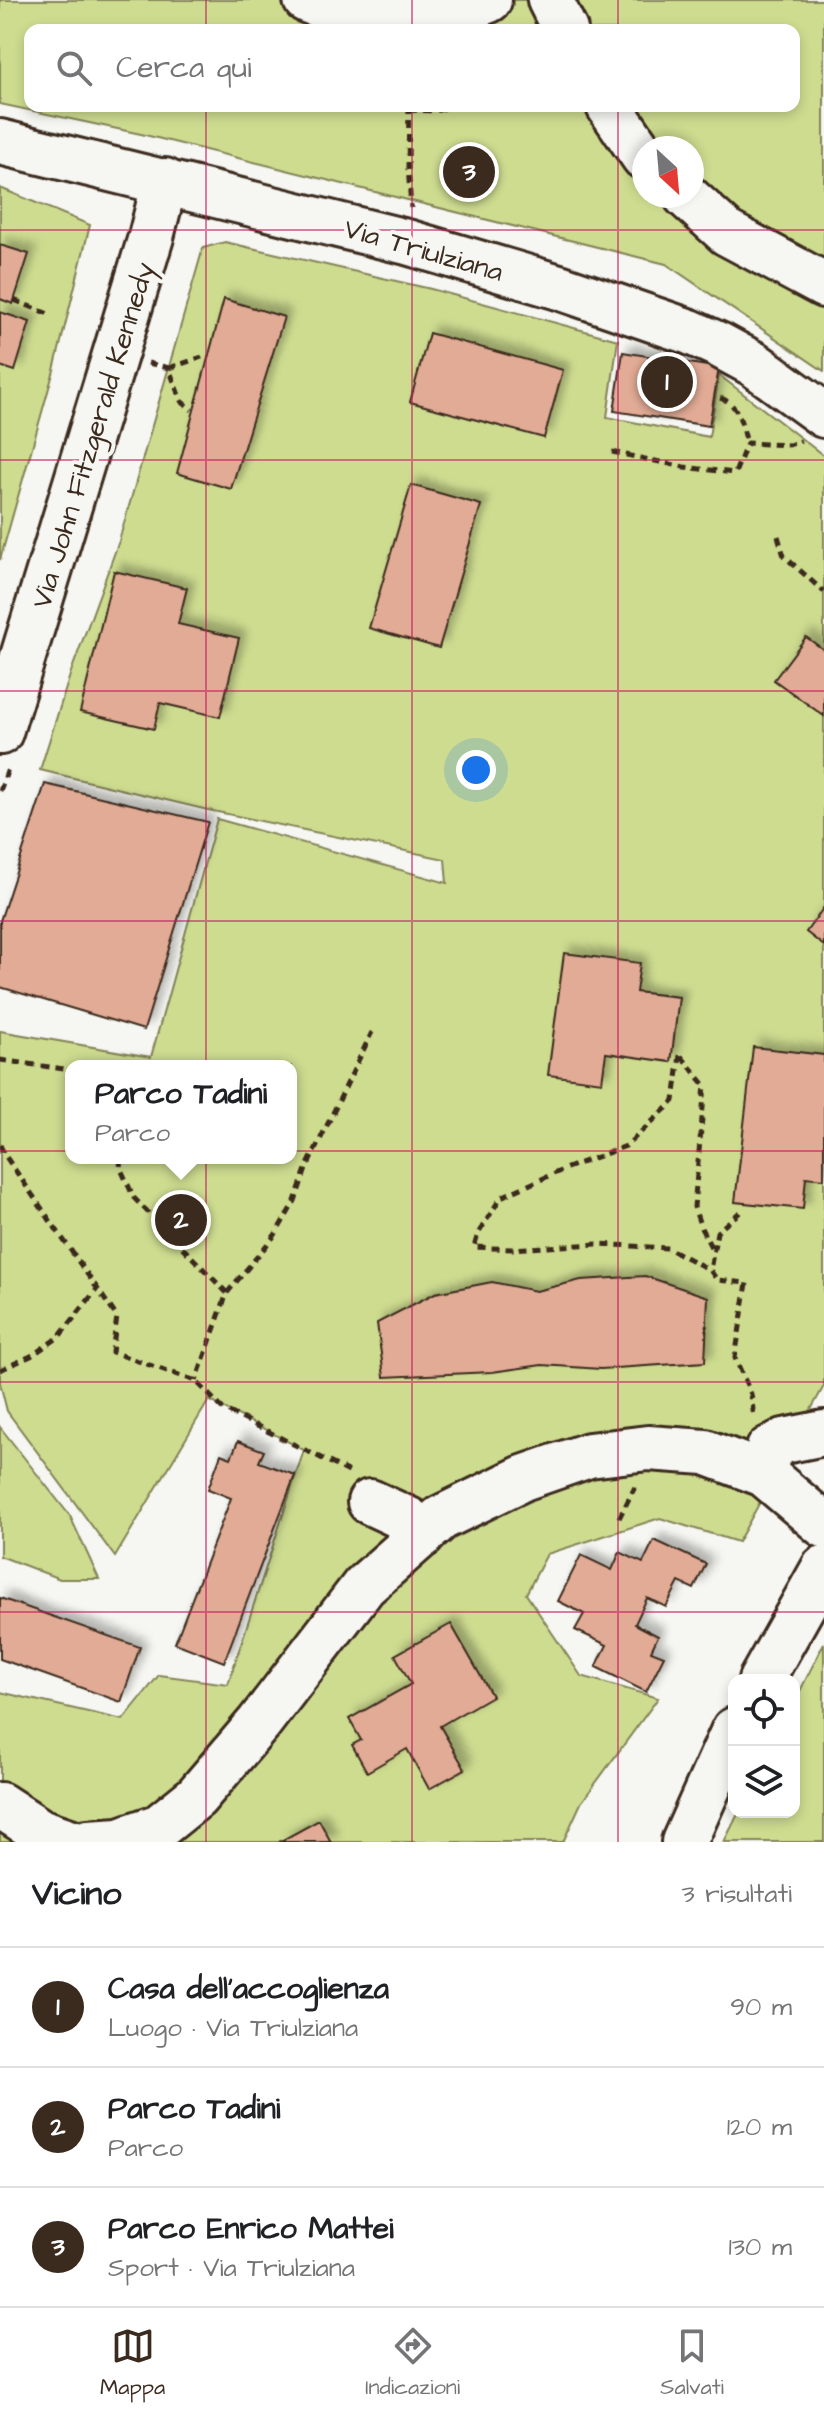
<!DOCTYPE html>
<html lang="it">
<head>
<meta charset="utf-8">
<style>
  :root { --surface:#fff; --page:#f2f2f2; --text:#202124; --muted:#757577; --line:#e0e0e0; --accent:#3b2a1e }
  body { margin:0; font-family:"Architects Daughter",sans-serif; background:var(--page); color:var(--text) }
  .controls { position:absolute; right:24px; bottom:24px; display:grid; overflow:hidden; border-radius:16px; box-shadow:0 4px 12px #0003 }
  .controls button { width:72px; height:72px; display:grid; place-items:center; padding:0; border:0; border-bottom:2px solid var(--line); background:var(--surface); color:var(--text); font:40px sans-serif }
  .compass { position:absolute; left:632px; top:136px; width:72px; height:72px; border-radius:50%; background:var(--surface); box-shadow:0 4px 12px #0003; rotate:154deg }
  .you { position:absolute; left:476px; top:770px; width:28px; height:28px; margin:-20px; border:6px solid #fff; border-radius:50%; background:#1a73e8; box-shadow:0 0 0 12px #1a73e833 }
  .badge { display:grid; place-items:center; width:52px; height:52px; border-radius:50%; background:var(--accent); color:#fff; font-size:26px; font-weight:700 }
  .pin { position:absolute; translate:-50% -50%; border:4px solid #fff; box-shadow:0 2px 8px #0006 }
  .popup { position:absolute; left:65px; top:1060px; width:232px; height:104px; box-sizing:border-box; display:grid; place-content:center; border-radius:16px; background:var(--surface); filter:drop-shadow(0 2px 6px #0005); font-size:26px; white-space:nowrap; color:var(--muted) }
  .popup b { font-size:30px; color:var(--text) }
  .popup::after { content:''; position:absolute; left:50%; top:100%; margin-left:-16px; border:16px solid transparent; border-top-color:var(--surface) }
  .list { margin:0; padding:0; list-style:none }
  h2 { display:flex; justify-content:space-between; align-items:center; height:104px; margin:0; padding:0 32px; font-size:34px }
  h2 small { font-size:26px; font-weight:400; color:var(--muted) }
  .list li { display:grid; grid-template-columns:52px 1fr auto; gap:24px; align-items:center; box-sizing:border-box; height:120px; padding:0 32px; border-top:2px solid var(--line) }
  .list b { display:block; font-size:30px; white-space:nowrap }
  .list p { margin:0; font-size:26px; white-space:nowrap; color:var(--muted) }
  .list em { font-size:26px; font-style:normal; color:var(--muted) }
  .icon { flex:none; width:44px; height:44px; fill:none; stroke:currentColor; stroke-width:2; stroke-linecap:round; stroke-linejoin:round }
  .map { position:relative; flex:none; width:824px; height:1842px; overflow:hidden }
  .search { position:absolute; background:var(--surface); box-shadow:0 4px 12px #0003; left:24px; right:24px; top:24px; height:88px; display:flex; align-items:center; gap:20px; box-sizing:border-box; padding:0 28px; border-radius:16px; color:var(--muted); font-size:30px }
  .sheet { height:464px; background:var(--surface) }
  nav { display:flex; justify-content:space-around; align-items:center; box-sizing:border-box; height:112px; border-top:2px solid var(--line); background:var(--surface); font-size:22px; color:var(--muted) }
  nav a { display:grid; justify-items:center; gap:4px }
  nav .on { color:var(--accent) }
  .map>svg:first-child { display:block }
  .green { fill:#cedc90; stroke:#848357; stroke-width:2; fill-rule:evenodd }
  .building { fill:#e1ab95; stroke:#3b2a1e; stroke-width:2; filter:url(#shadow) }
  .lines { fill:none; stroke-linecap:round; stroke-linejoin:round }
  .minor-casing { stroke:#3b2a1e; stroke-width:50 }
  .path { stroke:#3b2a1e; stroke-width:5; stroke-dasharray:8 6; stroke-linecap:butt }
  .minor { stroke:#f6f6f2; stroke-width:44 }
  .grid { fill:none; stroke:#c2185b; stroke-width:2; stroke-opacity:0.55 }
  .labels { text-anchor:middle; stroke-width:8; stroke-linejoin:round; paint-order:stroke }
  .street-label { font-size:28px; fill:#3b2a1e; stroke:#f6f6f2 }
</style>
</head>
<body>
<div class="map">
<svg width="824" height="1842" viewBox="0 0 824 1842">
  <defs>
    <filter id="shadow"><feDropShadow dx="7" dy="-7" stdDeviation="4" flood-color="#0004"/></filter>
  </defs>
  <rect width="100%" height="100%" fill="#f6f6f2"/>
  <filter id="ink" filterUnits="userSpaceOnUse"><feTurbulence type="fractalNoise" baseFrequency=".0125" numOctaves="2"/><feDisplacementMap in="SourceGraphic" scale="16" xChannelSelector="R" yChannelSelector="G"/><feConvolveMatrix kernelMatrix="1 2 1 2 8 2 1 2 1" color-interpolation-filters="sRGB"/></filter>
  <g filter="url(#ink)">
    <path class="green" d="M0 0H824V371L666 264 141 134 0 104ZM30 30H794V106H30ZM644 148H692V196H644Z
      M0 188 90 225 54 370 0 560Z
      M225 242 431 289 618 340 607 417 709 437 719 375 824 456V1386L738 1542 660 1518 547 1554 526 1594 581 1676 658 1698 581 1803 563 1842H0V1692L123 1720 159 1675 228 1684 304 1450 209 1400 115 1557 7 1411 0 1383V1031L151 1057 217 819 447 883 445 859 208 810 40 770 71 672 119 541 203 248ZM71 1066H291V1158H71Z
      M0 1427 70 1516 99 1579H60L0 1556Z
      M824 1643V1842H724L739 1812H794V1703Z"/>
    <path class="building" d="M0 245 29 254 13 304 0 299Z
      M224 299 284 317 231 489 177 473Z
      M0 312 30 322 15 371 0 366Z
      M429 333 563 370 544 438 410 402Z
      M623 352 719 368 709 426 614 411Z
      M411 485 481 505 439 648 369 628Z
      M114 571 187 588 178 624 239 638 220 717 160 703 154 729 80 712Z
      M806 637 824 650V716L774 680Z
      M45 784 208 822 144 1030 0 987V921Z
      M824 907V946L806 932Z
      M564 953 640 963 636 992 679 997 671 1062 606 1053 602 1082 548 1075Z
      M753 1047 824 1055V1179L806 1177 803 1209 735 1202Z
      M645 1276 708 1297 705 1362 601 1369 542 1365 492 1372 384 1377 377 1323 435 1293 492 1282 536 1291 581 1280Z
      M238 1441 264 1451 259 1462 295 1475 224 1662 175 1643 231 1498 208 1489 221 1454 231 1458Z
      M654 1540 706 1564 694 1589 679 1582 666 1607 647 1598 635 1624 658 1636 651 1651 664 1656 646 1692 596 1667 607 1645 575 1630 584 1614 558 1601 581 1555 612 1570 620 1552 643 1563Z
      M0 1598 140 1647 121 1702 0 1659Z
      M451 1624 492 1696 440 1726 465 1769 429 1789 407 1749 367 1772 352 1745 361 1740 349 1719 411 1684 395 1655Z
      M319 1820 331 1842H279Z"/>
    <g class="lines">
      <g class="minor-casing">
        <path id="minor" d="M306 0 347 16 451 15 489 0
          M550 0 565 30
          M609 106 644 157
          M0 142 407 242 559 287 690 332 719 345 754 364 824 415
          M686 196 727 233 824 285
          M0 732 151 237 165 181
          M764 1474 769 1449 784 1441 824 1433
          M370 1502 409 1520 423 1535
          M761 1680 824 1568
          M0 1805 40 1831 72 1842
          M88 1842 120 1840 160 1826 196 1797 259 1723 364 1586 441 1518 523 1478 589 1455 648 1448 705 1452 764 1474 824 1525
          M684 1842 734 1730"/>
      </g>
      <path class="path" d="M409 106 408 167 411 208
        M409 110 436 111 452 106
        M14 300 51 315
        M148 363 169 368 181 401 192 410
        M169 368 202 357
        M720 398C739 403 742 426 747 443
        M612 452 684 467 735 473 747 443 789 445 801 441
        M778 536 784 556 824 592
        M0 791 9 766
        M680 1055 674 1101 626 1146 567 1168 501 1197 478 1234 474 1247 512 1249 597 1244 668 1248 710 1270
        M681 1056 705 1085 694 1207 701 1228 712 1249
        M0 1060 71 1070
        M0 1145 4 1154 117 1317 112 1352 196 1381 223 1409 349 1472
        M121 1158 120 1167 134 1198 227 1293 196 1381
        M740 1212 717 1232 710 1270 717 1280 747 1283 735 1358 751 1394 754 1418
        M227 1293 275 1235 295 1201 306 1169 372 1032
        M0 1370 31 1356 59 1337 97 1289
        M619 1518 635 1487"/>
      <use href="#minor" class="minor"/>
    </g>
  </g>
  <path class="grid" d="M206 0V30M412 0V30M618 0V30M206 106V1842M412 106V1842M618 106V1842M0 230H824M0 460H824M0 691H824M0 921H824M0 1151H824M0 1382H824M0 1612H824"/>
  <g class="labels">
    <g class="street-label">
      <text transform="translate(424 249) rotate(16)" y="10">Via Triulziana</text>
      <text transform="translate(92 435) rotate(-73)" y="10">Via John Fitzgerald Kennedy</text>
    </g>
  </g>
</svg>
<div class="controls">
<button><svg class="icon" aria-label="locate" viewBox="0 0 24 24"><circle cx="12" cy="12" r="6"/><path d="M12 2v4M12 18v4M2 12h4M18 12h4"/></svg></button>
<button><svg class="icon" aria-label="layers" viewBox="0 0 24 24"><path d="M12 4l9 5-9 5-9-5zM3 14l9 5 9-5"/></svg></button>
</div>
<svg class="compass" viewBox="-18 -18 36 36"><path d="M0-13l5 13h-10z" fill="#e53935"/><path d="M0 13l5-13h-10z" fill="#757577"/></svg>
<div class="you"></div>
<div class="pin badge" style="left:667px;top:382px">1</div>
<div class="pin badge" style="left:181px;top:1220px">2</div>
<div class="popup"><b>Parco Tadini</b>Parco</div>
<div class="pin badge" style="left:469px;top:172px">3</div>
<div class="search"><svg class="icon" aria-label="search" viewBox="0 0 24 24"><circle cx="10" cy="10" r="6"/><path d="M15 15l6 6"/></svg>Cerca qui</div>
</div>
<section class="sheet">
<h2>Vicino<small>3 risultati</small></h2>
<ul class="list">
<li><span class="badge">1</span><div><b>Casa dell'accoglienza</b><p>Luogo · Via Triulziana</p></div><em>90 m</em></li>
<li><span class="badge">2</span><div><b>Parco Tadini</b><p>Parco</p></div><em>120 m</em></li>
<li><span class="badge">3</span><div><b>Parco Enrico Mattei</b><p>Sport · Via Triulziana</p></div><em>130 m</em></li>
</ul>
</section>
<nav>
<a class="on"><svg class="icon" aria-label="map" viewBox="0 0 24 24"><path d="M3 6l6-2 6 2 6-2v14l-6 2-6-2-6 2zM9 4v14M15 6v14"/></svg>Mappa</a>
<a><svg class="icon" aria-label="directions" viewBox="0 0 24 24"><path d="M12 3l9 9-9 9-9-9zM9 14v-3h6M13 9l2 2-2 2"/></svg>Indicazioni</a>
<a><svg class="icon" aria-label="saved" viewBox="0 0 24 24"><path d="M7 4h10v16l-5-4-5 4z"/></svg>Salvati</a>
</nav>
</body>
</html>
